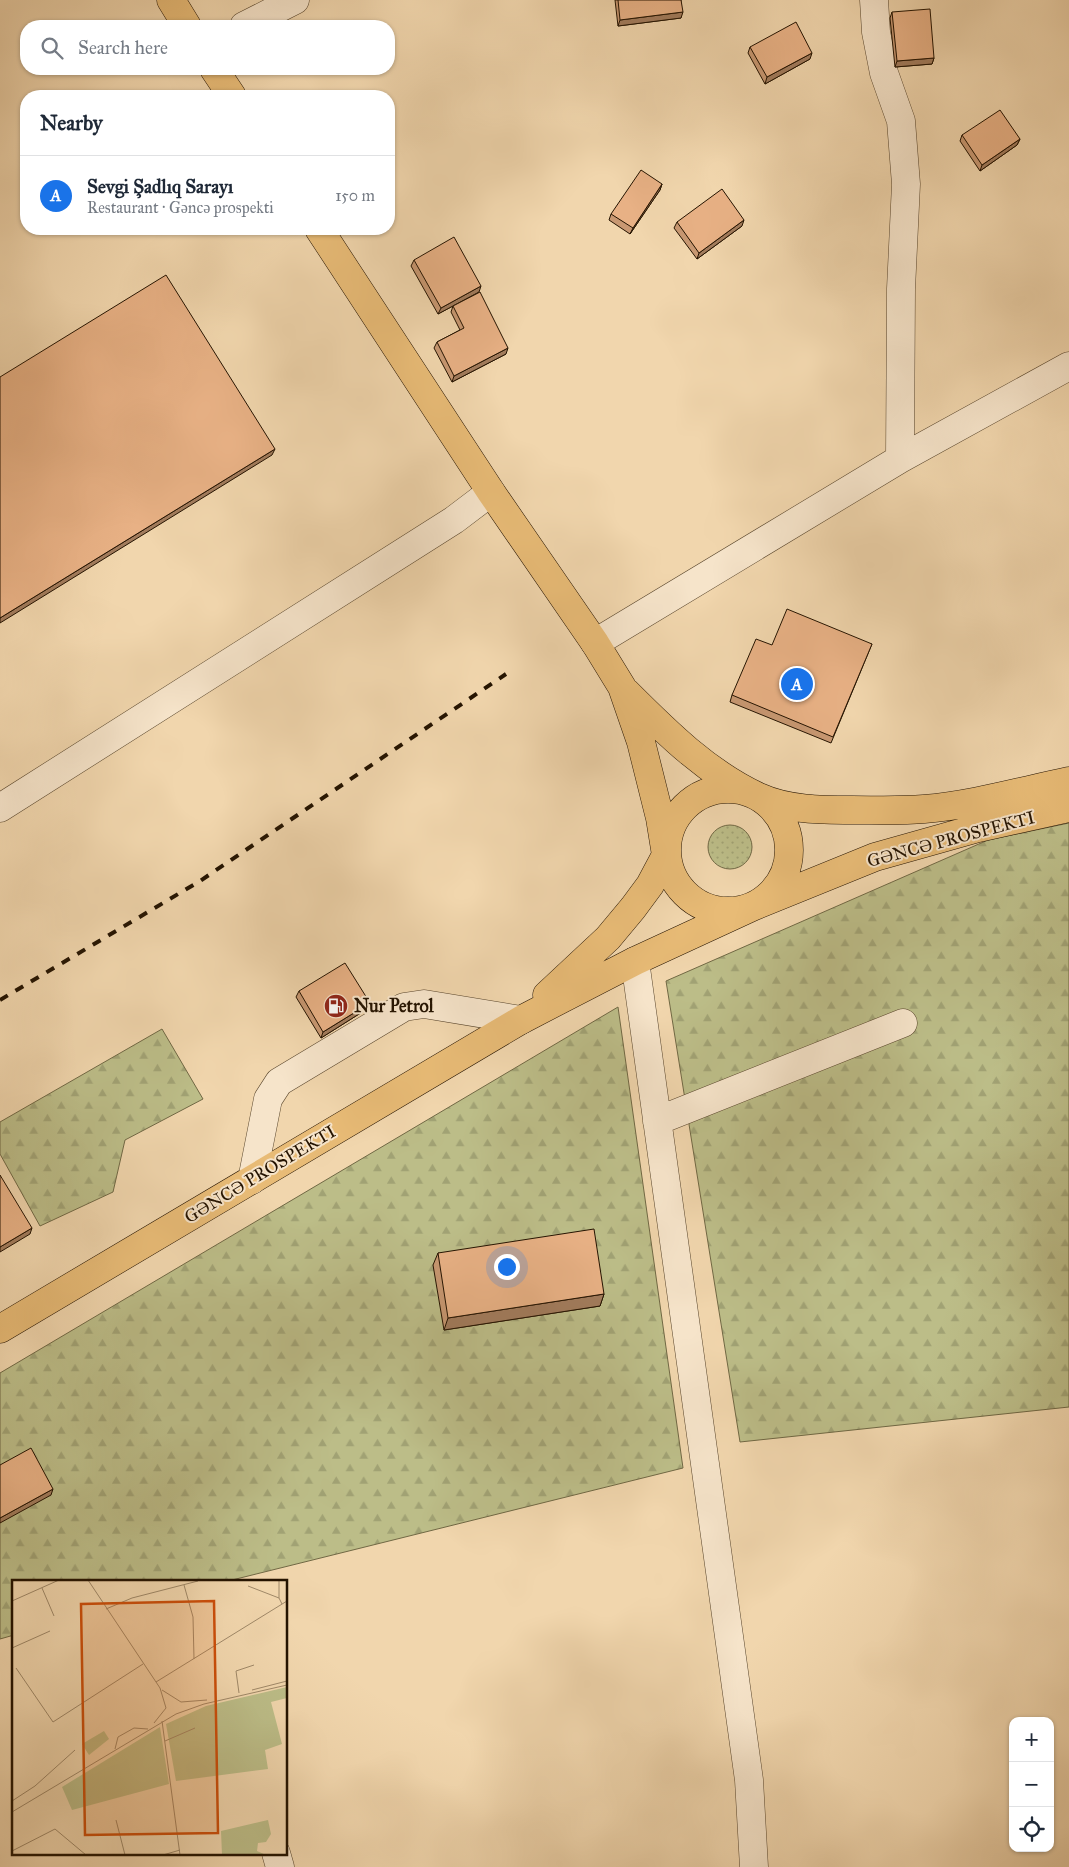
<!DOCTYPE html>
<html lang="en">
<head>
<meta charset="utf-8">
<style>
  :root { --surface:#fff; --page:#f6f6f7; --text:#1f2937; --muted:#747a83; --line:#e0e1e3; --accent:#1a73e8 }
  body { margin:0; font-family:"IM FELL Great Primer",serif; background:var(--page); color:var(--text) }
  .controls { position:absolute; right:15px; bottom:15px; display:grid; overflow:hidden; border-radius:10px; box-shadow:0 1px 4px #0004 }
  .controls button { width:45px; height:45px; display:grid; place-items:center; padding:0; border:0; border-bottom:1px solid var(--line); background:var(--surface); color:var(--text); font:25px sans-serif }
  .you { position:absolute; left:506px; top:1266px; width:18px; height:18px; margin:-12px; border:4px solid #fff; border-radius:50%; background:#1a73e8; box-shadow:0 0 0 8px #1a73e833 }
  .badge { display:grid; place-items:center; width:32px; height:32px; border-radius:50%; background:var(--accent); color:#fff; font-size:16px; font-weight:700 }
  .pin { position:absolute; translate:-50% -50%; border:2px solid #fff; box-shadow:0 1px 5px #0006 }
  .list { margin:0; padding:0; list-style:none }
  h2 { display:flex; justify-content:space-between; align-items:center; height:65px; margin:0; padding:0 20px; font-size:21px }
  h2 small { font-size:16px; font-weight:400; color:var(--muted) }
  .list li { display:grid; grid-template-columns:32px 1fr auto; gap:15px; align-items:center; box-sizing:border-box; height:80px; padding:0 20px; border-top:1px solid var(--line) }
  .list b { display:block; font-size:19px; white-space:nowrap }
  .list p { margin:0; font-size:16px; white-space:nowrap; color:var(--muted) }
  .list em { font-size:16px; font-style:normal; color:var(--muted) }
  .icon { flex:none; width:28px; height:28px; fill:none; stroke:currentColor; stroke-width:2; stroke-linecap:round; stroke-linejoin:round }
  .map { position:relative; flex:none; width:1069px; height:1867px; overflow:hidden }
  .search { position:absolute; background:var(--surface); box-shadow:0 1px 4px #0004; left:20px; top:20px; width:375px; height:55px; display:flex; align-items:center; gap:12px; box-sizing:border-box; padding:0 18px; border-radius:20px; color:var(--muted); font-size:19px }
  .panel { position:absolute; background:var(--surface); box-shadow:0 1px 4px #0004; left:20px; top:90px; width:375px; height:145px; border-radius:20px }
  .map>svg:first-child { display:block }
  .grass { fill:url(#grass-dots); stroke:#706844 }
  .forest { fill:url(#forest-firs); stroke:#706844 }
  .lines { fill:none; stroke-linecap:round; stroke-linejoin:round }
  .minor-casing { stroke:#57442b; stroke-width:29 }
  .major-casing { stroke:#241300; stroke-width:29 }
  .minor { stroke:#f6e4ca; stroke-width:28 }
  .major { stroke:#e8bb76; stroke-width:28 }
  .rail { stroke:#241300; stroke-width:4; stroke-dasharray:9 9; stroke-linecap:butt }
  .wall { fill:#c89872; stroke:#241300 }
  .shaded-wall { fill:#a27c5d; stroke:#241300 }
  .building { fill:#e8b185; stroke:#241300 }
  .labels { text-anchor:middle; stroke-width:4; stroke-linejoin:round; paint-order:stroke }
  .street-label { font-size:18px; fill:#241300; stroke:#f6e4ca }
  .poi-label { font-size:18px; font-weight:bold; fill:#241300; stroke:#f6e4ca; text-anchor:start }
  .inset-road { fill:none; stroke:#9f8868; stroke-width:1 }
  .view { fill:#cb4e0a; fill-opacity:0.15; stroke:#cb4e0a; stroke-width:2.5 }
  .inset-edge { fill:none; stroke:#241300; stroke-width:2.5 }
</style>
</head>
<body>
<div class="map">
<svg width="1069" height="1867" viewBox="0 0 1069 1867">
  <defs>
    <pattern id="grass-dots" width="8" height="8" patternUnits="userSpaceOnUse" patternTransform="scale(1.25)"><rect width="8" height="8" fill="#bcbd88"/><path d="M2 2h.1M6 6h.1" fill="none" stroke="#a1a274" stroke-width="1.8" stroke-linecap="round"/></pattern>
    <pattern id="forest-firs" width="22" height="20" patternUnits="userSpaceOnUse" patternTransform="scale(1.25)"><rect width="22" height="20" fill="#bcbd88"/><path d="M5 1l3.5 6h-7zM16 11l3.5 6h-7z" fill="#a1a274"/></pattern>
  </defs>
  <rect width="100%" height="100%" fill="#f1d6ad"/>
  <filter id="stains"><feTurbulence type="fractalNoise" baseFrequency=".004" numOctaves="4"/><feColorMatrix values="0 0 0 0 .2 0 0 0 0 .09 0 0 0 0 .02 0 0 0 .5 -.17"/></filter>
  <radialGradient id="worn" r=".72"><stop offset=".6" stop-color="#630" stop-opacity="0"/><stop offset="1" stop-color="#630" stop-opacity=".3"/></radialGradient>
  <path class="grass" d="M708 847a22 22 0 1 1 44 0a22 22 0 1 1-44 0Z"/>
  <path class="forest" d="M1069 823V1407L740 1442 666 981 988 840Z
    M618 1007 683 1468 228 1581H14V1635L0 1639V1373Z
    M162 1029 203 1099 125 1140 113 1192 40 1226 0 1154V1122Z"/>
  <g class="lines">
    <g class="minor-casing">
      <path id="minor" d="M874 0 876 32 884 73 901 121 906 184 901 289 900 459
        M244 26 295 0
        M595 643 900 459 1069 366
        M0 808 454 520 491 492
        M635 961 749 1780 754 1867
        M657 1121 903 1023
        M252 1180 268 1099 279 1082 404 1007 424 1004 521 1020
        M276 1853 280 1867"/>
    </g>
    <g class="major-casing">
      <path id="major" d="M171 0 187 26
        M214 69 232 96
        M319 229 491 492 595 643 622 687 641 742 660 818 666 855 650 885 633 908 608 938 547 995
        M626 692C666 732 707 773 759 797 787 810 822 810 852 810 876 810 900 811 924 809 973 805 1021 791 1069 781
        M667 850a61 61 0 1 1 122 0a61 61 0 1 1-122 0Z
        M0 1329 521 1020 635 961 752 907 875 857 978 828 1069 808"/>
    </g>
    <use href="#minor" class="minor"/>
    <use href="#major" class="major"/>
    <path class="rail" d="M0 1000 200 881 506 674"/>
  </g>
  <path class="wall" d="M615 0H681V18L618 26Z
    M892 12 934 58 932 64 895 67 890 18Z
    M750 47 810 59 765 84 748 53Z
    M962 135 1020 139 1017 145 980 171 960 141Z
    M662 184 660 190 630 234 609 220 611 214Z
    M677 222 742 226 697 259 674 228Z
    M414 260 479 292 459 302 506 354 452 382 434 348 437 342 460 330 451 312 453 306 438 314 411 266Z
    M872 644 831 743 730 702 732 695 772 645Z
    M299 991 370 1003 367 1009 321 1038 296 997Z
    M438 1253 604 1294 600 1306 444 1330 433 1265Z"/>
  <path class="shaded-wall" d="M683 12 681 18 618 26 620 20Z
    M812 53 810 59 765 84 767 77Z
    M934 58 932 64 895 67 897 61Z
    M1020 139 1017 145 980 171 982 165Z
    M662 184 660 190 630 234 633 228Z
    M744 220 742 226 697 259 699 253Z
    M481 286 479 292 438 314 441 308Z
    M508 348 506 354 452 382 454 376Z
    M275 449 272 455 0 623V618Z
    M370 1003 367 1009 321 1038 323 1032Z
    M32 1228 30 1234 0 1252V1247Z
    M604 1294 600 1306 444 1330 448 1318Z
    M53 1489 51 1495 0 1523V1518Z"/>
  <path class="building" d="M618 0H681L683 12 620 20Z
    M930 9 934 58 897 61 892 12Z
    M796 22 812 53 767 77 750 47Z
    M1000 110 1020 139 982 165 962 135Z
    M641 170 662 184 633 228 611 214Z
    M722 189 744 220 699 253 677 222Z
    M454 237 481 286 441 308 414 260Z
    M166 275 275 449 0 618V377Z
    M480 292 508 348 454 376 437 342 464 328 453 306Z
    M787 609 872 644 833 737 732 695 756 639 772 645Z
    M345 963 370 1003 323 1032 299 991Z
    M0 1175 32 1228 0 1247Z
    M594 1229 604 1294 448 1318 438 1253Z
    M31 1448 53 1489 0 1518V1465Z"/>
  <defs>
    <g id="fuel-disc" transform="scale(1.25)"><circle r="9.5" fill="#8f2418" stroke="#f6e4ca"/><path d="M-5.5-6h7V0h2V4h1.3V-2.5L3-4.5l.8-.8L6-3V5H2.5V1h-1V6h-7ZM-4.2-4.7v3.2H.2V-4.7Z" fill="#fff"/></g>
  </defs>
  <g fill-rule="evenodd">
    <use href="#fuel-disc" x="336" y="1006"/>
  </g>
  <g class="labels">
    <g class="street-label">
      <text transform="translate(951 839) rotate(-15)" y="6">GƏNCƏ PROSPEKTI</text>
      <text transform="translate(260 1174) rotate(-31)" y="6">GƏNCƏ PROSPEKTI</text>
    </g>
    <g class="poi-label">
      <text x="354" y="1012">Nur Petrol</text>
    </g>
  </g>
  <g transform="translate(12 1580)">
    <rect width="275" height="275" fill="#f1d6ad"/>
    <path d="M275 107V118L259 122 270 164 253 170 256 189 164 201 154 144 194 126ZM148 147 157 204 60 230 50 207ZM92 151 97 159 77 175 70 164ZM256 240 259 254 254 262 246 263 245 271 254 275H210L209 251Z" fill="#bcbd88"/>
    <path class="inset-road" d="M76 0 148 108 154 128 142 143M172 5 181 37 182 79M236 6 267 18 270 24M30 8 42 36M267 18V0M0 21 47 0M94 29 120 18 186 1M0 68 38 51M4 88 41 142 131 84M144 102 275 21M150 110 169 122 195 120M240 110 275 101M227 113 224 91 242 85M150 141 168 275M153 161 183 148M103 169 106 157 122 148 136 149M0 221 23 206 63 170M0 232 164 134 192 124 275 105M104 240 113 275M0 271 43 249 74 275M151 275 168 270"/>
    <path class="view" d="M202 21 206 253 73 255 69 24Z"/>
    <rect width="275" height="275" class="inset-edge"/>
  </g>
  <rect width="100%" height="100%" filter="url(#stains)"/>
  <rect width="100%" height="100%" fill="url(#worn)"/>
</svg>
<div class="controls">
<button>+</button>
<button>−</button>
<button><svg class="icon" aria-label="locate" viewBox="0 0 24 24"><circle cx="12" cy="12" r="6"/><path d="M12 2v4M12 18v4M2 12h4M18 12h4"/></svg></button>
</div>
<div class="you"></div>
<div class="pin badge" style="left:797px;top:684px">A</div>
<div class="search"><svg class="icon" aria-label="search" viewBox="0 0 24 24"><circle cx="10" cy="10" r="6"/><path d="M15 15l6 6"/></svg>Search here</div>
<section class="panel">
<h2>Nearby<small></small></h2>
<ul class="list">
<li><span class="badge">A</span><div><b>Sevgi Şadlıq Sarayı</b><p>Restaurant · Gəncə prospekti</p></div><em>150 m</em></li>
</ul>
</section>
</div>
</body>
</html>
